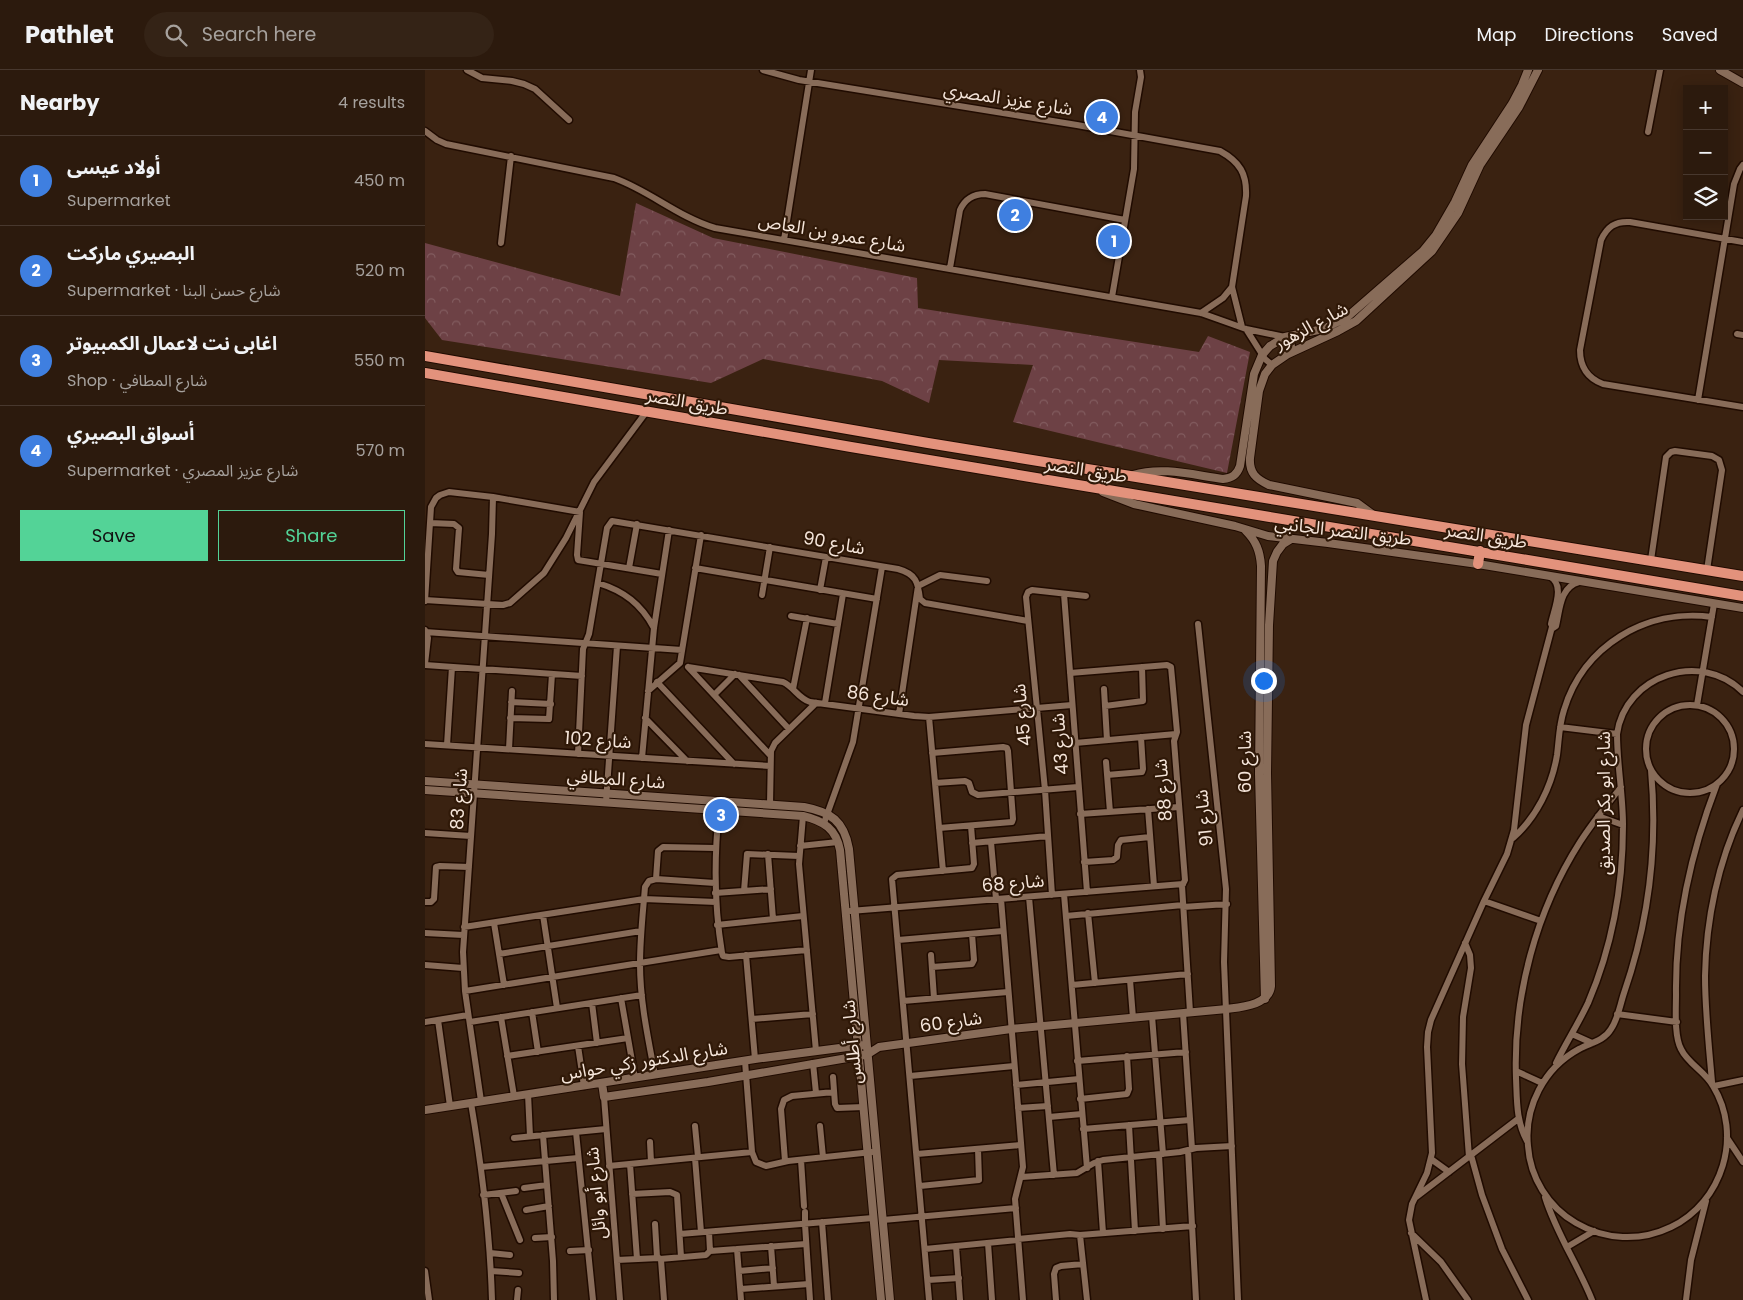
<!DOCTYPE html>
<html lang="en">
<head>
<meta charset="utf-8">
<style>
  :root { --surface:#2c1a0d; --page:#342316; --text:#f1f3f6; --muted:#a6a19d; --line:#48382e; --accent:#53d397 }
  body { margin:0; font-family:Poppins,"Noto Sans Arabic",sans-serif; background:var(--page); color:var(--text) }
  .controls { position:absolute; right:15px; top:15px; display:grid; overflow:hidden; border-radius:0px; box-shadow:0 2px 12px #0003 }
  .controls button { width:45px; height:45px; display:grid; place-items:center; padding:0; border:0; border-bottom:1px solid var(--line); background:var(--surface); color:var(--text); font:25px sans-serif }
  .you { position:absolute; left:838px; top:610px; width:18px; height:18px; margin:-12px; border:4px solid #fff; border-radius:50%; background:#1a73e8; box-shadow:0 0 0 8px #1a73e833 }
  .badge { display:grid; place-items:center; width:32px; height:32px; border-radius:50%; background:var(--accent); color:#fff; font-size:16px; font-weight:700 }
  .pin { position:absolute; translate:-50% -50%; border:2px solid #fff; box-shadow:0 1px 5px #0006 }
  .list { margin:0; padding:0; list-style:none }
  h2 { display:flex; justify-content:space-between; align-items:center; height:65px; margin:0; padding:0 20px; font-size:21px }
  h2 small { font-size:16px; font-weight:400; color:var(--muted) }
  .list li { display:grid; grid-template-columns:32px 1fr auto; gap:15px; align-items:center; box-sizing:border-box; height:90px; padding:0 20px; border-top:1px solid var(--line) }
  .list b { display:block; font-size:19px; white-space:nowrap }
  .list p { margin:0; font-size:16px; white-space:nowrap; color:var(--muted) }
  .list em { font-size:16px; font-style:normal; color:var(--muted) }
  .actions { display:flex; gap:10px; padding:15px 20px }
  .actions a { flex:1; padding:11px 0; border:1px solid var(--accent); border-radius:0px; text-align:center; font-size:18px; color:var(--accent) }
  .actions .main { background:var(--accent); color:#111 }
  .icon { flex:none; width:28px; height:28px; fill:none; stroke:currentColor; stroke-width:2; stroke-linecap:round; stroke-linejoin:round }
  .map { position:relative; flex:none; width:1318px; height:1230px; overflow:hidden }
  header { display:flex; align-items:center; gap:30px; box-sizing:border-box; height:70px; padding:0 25px; background:var(--surface); border-bottom:1px solid var(--line) }
  header strong { font-size:24px }
  nav { display:flex; gap:28px; margin-inline-start:auto; font-size:18px }
  .search { width:350px; height:45px; background:var(--page); display:flex; align-items:center; gap:12px; box-sizing:border-box; padding:0 18px; border-radius:28px; color:var(--muted); font-size:19px }
  main { display:flex }
  aside { flex:1; background:var(--surface) }
  .map>svg:first-child { display:block }
  .park { fill:url(#park-crowns) }
  .lines { fill:none; stroke-linecap:round; stroke-linejoin:round }
  .minor-casing { stroke:#200b00; stroke-width:9 }
  .tertiary-casing { stroke:#200b00; stroke-width:10 }
  .trunk-casing { stroke:#200b00; stroke-width:12 }
  .minor { stroke:#886c59; stroke-width:6 }
  .tertiary { stroke:#886c59; stroke-width:8 }
  .trunk { stroke:#e3927c; stroke-width:10 }
  .labels { text-anchor:middle; stroke-width:4.5; stroke-linejoin:round; paint-order:stroke }
  .street-label { font-size:18px; fill:#f5e5da; stroke:#301908 }
</style>
</head>
<body>
<header>
<strong>Pathlet</strong>
<div class="search"><svg class="icon" aria-label="search" viewBox="0 0 24 24"><circle cx="10" cy="10" r="6"/><path d="M15 15l6 6"/></svg>Search here</div>
<nav><a>Map</a><a>Directions</a><a>Saved</a></nav>
</header>
<main>
<aside>
<h2>Nearby<small>4 results</small></h2>
<ul class="list">
<li><span class="badge" style="background:#3f7fe0">1</span><div><b>أولاد عيسى</b><p>Supermarket</p></div><em>450 m</em></li>
<li><span class="badge" style="background:#3f7fe0">2</span><div><b>البصيري ماركت</b><p>Supermarket · شارع حسن البنا</p></div><em>520 m</em></li>
<li><span class="badge" style="background:#3f7fe0">3</span><div><b>اغابى نت لاعمال الكمبيوتر</b><p>Shop · شارع المطافي</p></div><em>550 m</em></li>
<li><span class="badge" style="background:#3f7fe0">4</span><div><b>أسواق البصيري</b><p>Supermarket · شارع عزيز المصري</p></div><em>570 m</em></li>
</ul>
<div class="actions"><a class="main">Save</a><a>Share</a></div>
</aside>
<div class="map">
<svg width="1318" height="1230" viewBox="0 0 1318 1230">
  <defs>
    <pattern id="park-crowns" width="20" height="18" patternUnits="userSpaceOnUse" patternTransform="scale(1.25)"><rect width="20" height="18" fill="#6d4145"/><path d="M2 6a3 3 0 1 1 6 0M12 15a3 3 0 1 1 6 0" fill="none" stroke="#825c5f"/></pattern>
  </defs>
  <rect width="100%" height="100%" fill="#3a2211"/>
  <path class="park" d="M211 133 288 168 492 208 493 238 774 282 783 266 825 282 802 403 588 352 608 295 514 290 504 333 457 311 338 289 286 313 17 270 0 248V173L195 226Z"/>
  <g class="lines">
    <g class="minor-casing">
      <path id="minor" d="M42 0 57 8 87 11 99 14 110 19 144 50
        M338 0 374 10 652 55 795 81C815 92 822 104 821 126L807 217 817 257
        M0 61 12 70 21 74 189 108C225 121 253 147 290 158L776 243 821 259 860 267 866 272 868 281
        M1223 62 1235 0
        M359 170 386 0
        M1318 172 1205 152C1190 151 1182 157 1176 170L1155 280C1155 297 1162 308 1178 314L1318 337
        M76 173 86 86
        M525 198 535 140C540 129 548 124 560 124L700 150
        M687 227 709 99 710 42 716 7 715 0
        M776 243 798 228 807 217
        M821 259 840 289 847 295
        M1312 264 1318 265
        M1273 330 1309 114 1315 99 1318 95
        M5 453 29 454 34 458 31 499 33 502 64 505
        M1226 490 1241 387 1246 382 1250 381 1287 386 1294 390 1297 400 1282 500
        M204 498 212 454
        M270 498 452 529
        M1124 506C1141 514 1129 539 1126 554L1128 558 1131 556C1135 539 1135 517 1154 512
        M173 513C199 521 216 534 229 558
        M395 520 401 487
        M639 524 662 822
        M337 525 345 477
        M0 530 78 535 85 533 119 503 141 468 169 412 222 341
        M0 531 6 437 11 428 15 425 24 422 68 427 155 442 152 485 153 490 237 504
        M366 546 413 554
        M773 554 801 819 799 892 813 1230
        M0 560 3 568 0 594
        M0 562 257 580
        M0 595 157 606
        M263 597 358 612C369 617 373 628 385 632L489 646 504 647 647 635
        M263 597 345 685
        M645 603 742 595 746 597 752 662 749 671 760 810 757 816 765 942
        M314 605 364 659
        M232 612 309 694
        M368 619 382 548
        M679 619 682 670
        M223 621 255 593 276 465
        M289 625 310 604
        M86 632 126 634
        M400 633 418 524
        M1221 679a44 44 0 1 1 88 0a44 44 0 1 1-88 0Z
        M1272 635 1289 534
        M680 636 718 631 717 597
        M474 644 493 516 515 505 562 511
        M504 647 518 801
        M85 648 124 649 127 604
        M220 648 262 691
        M1135 657 1192 664
        M650 673 751 664
        M0 674 345 696
        M22 675 27 597
        M84 679 87 621
        M507 683 578 677 582 678 583 681 588 749 587 752 514 758
        M153 684 158 579 164 564 182 458 187 451 473 499C491 504 493 512 495 529L500 533 603 551
        M217 688 229 558 244 460
        M681 692 685 742
        M1226 700C1233 776 1224 851 1199 923 1195 935 1193 949 1186 959 1179 971 1165 973 1154 979 1119 998 1099 1037 1103 1076 1105 1107 1123 1137 1151 1153 1180 1170 1215 1172 1246 1157 1298 1132 1318 1065 1288 1016 1280 1001 1263 994 1256 979 1249 966 1251 939 1251 924 1250 851 1266 782 1292 714
        M682 705 717 702 718 699 716 667
        M510 713 540 711 544 713 547 722 553 725 653 717
        M181 732 192 576
        M345 734 346 681 350 673 391 633
        M723 739 729 816
        M294 740C289 788 289 835 297 883L298 886 304 887 382 880
        M655 744 754 737
        M378 746 374 794 391 981
        M1173 746 1198 755
        M399 753 428 672 457 497
        M0 763 46 766
        M1088 768C1111 748 1127 716 1132 685 1134 670 1134 655 1139 640 1158 576 1221 538 1287 547
        M566 772 571 829
        M547 773 623 766
        M375 776 413 772
        M343 784 348 849
        M659 792 688 790 692 787 693 775 696 770 725 767
        M231 809 233 781 238 777 290 778
        M319 821 322 784 374 786
        M290 823 346 819
        M639 824 662 1098
        M627 825 620 720 601 527 603 522 607 520 661 526
        M604 827 629 1105
        M576 829 598 1097 590 1129 598 1230
        M1059 831 1116 851
        M0 832H6L9 829 11 797 15 796 44 797
        M758 837 802 834
        M425 841 758 814
        M663 843 670 913
        M118 845 132 938
        M641 846 758 835
        M69 853 79 915
        M292 855 378 846
        M39 857 219 829 291 832
        M0 863 38 865
        M473 870 578 861
        M1040 873 1045 885 1046 898 1038 947 1037 994 1044 1087
        M74 884 216 861
        M321 885 330 989
        M506 885 509 928
        M0 895 38 898
        M507 897 547 894 549 890 547 864
        M705 910 708 948
        M647 915 763 904
        M40 921 296 880
        M196 928 210 1008
        M478 931 583 922
        M167 933 172 973
        M107 942 113 982
        M758 943 767 1079
        M1192 944 1252 952
        M727 946 738 1084
        M76 947 89 1026
        M327 949 388 944
        M13 950 25 1036
        M0 952 43 945
        M45 952 217 925
        M1147 964 1167 973
        M153 976 159 1016
        M82 986 203 968
        M320 991 327 1082 331 1092 341 1096 363 1091 447 1082
        M652 991 761 982
        M388 993 391 1023
        M1131 993C1141 973 1153 954 1163 933 1187 877 1198 815 1198 755 1198 725 1192 694 1192 664 1200 605 1276 580 1318 622
        M1091 1001 1117 1013
        M230 1005C223 968 215 931 215 894 215 868 218 842 220 817L224 811 231 809 290 813
        M485 1006 589 996
        M408 1007 410 1034 412 1038 439 1037
        M1287 1012C1284 977 1280 941 1280 906 1281 850 1293 791 1318 740
        M591 1015 654 1009
        M1289 1016 1318 1010
        M103 1024 105 1066
        M179 1027 195 1230
        M655 1029 702 1024 704 1019 702 986
        M56 1031 40 921 38 882 67 464 68 427
        M46 1033C57 1098 65 1164 67 1230
        M593 1038 623 1036
        M624 1047 657 1044
        M704 1055 710 1161
        M270 1056 273 1087
        M395 1056 398 1087
        M658 1059 765 1050
        M151 1062 168 1230
        M118 1065 128 1191 129 1230
        M89 1068 181 1059
        M1302 1068 1318 1092
        M1102 1071C1091 1051 1092 1030 1091 1008 1088 926 1111 841 1155 772 1167 753 1182 735 1196 717
        M225 1072 226 1092
        M763 1080 771 1230
        M492 1084 595 1075
        M734 1085 738 1159
        M1046 1085 1057 1125 1077 1179 1103 1230
        M270 1088 276 1162
        M1006 1089 1024 1102
        M376 1090 379 1136
        M360 1091 356 1039 359 1030 367 1026 409 1022
        M673 1091 678 1163
        M205 1094 212 1189
        M184 1096 327 1082
        M56 1097 153 1088
        M597 1107 652 1103 669 1093 678 1090 755 1082 771 1078 807 1076
        M495 1116 554 1110 553 1079
        M99 1118 122 1115
        M76 1123 95 1170
        M207 1124 245 1122 252 1125 256 1187
        M58 1125 91 1121
        M991 1127 1093 1049
        M1120 1127C1131 1163 1153 1195 1167 1230
        M101 1140 124 1136
        M380 1142V1154
        M458 1150 591 1138
        M397 1152 403 1230
        M230 1154 232 1187
        M380 1154 385 1230
        M986 1163 1016 1192 1043 1230
        M255 1164 448 1148
        M655 1165 662 1230
        M110 1168 127 1167
        M593 1169 645 1164 655 1165 768 1156
        M563 1173 567 1230
        M346 1176 349 1216
        M531 1176 535 1230
        M1142 1177 1169 1161
        M312 1179 316 1230
        M500 1179 593 1170
        M145 1181 164 1180
        M285 1181 381 1174
        M65 1183 85 1185
        M235 1189 281 1185 285 1181 284 1162
        M192 1190 234 1188 236 1190 239 1230
        M0 1201 4 1230
        M66 1201 94 1203
        M314 1201 348 1198
        M503 1210 534 1208
        M316 1219 384 1214
        M92 1230 93 1220
        M504 1230 467 809 472 805 547 798 549 794 546 756
        M631 1230 629 1204 631 1198 636 1196 658 1194
        M1001 1230 984 1150 987 1134 1002 1103 1007 1083 1002 977 1003 962 1006 950 1059 831 1082 784 1089 760 1101 655 1127 557
        M1261 1230 1266 1190 1281 1131"/>
    </g>
    <g class="tertiary-casing">
      <path id="tertiary" d="M1295 0 1318 13
        M708 405C737 396 768 405 798 409 807 408 812 405 815 396L829 304 837 285 845 276 860 267 898 259 921 248 998 181 1011 165 1030 132 1047 95 1087 34 1097 15 1103 0
        M678 422 709 434 810 456 843 466 903 473 1053 494 1318 538
        M947 444 932 433 844 415C831 409 824 403 825 388L834 321 840 304 847 295 863 284 913 261 931 251 1007 181 1033 143 1055 95 1094 37 1113 0
        M821 461C831 471 835 481 836 496L834 704 840 929
        M0 711 379 737C406 742 419 751 424 779L465 1230
        M0 720 378 746C399 751 411 759 415 780L456 1230
        M177 1013 179 1027 283 1012 434 986 443 984 454 977 586 959 802 939C817 937 844 935 846 916L842 703 844 555 848 491 852 482 858 474 866 469
        M0 1040 330 989 438 975"/>
    </g>
    <g class="trunk-casing">
      <path id="trunk" d="M0 286 503 373 1318 506
        M0 303 426 377 1318 526
        M1053 494 1055 481"/>
    </g>
    <use href="#minor" class="minor"/>
    <use href="#tertiary" class="tertiary"/>
    <use href="#trunk" class="trunk"/>
  </g>
  <g class="labels">
    <g class="street-label">
      <text transform="translate(583 29) rotate(9)" y="6">شارع عزيز المصري</text>
      <text transform="translate(407 163) rotate(10)" y="6">شارع عمرو بن العاص</text>
      <text transform="translate(886 256) rotate(-28)" y="6">شارع الزهور</text>
      <text transform="translate(262 332) rotate(10)" y="6">طريق النصر</text>
      <text transform="translate(661 400) rotate(9)" y="6">طريق النصر</text>
      <text transform="translate(918 461) rotate(7)" y="6">طريق النصر الجانبي</text>
      <text transform="translate(1061 466) rotate(9)" y="6">طريق النصر</text>
      <text transform="translate(409 473) rotate(10)" y="6">شارع 90</text>
      <text transform="translate(453 626) rotate(8)" y="6">شارع 86</text>
      <text transform="translate(597 645) rotate(-96)" y="6">شارع 45</text>
      <text transform="translate(173 670) rotate(4)" y="6">شارع 102</text>
      <text transform="translate(635 674) rotate(-94)" y="6">شارع 43</text>
      <text transform="translate(820 692) rotate(-90)" y="6">شارع 60</text>
      <text transform="translate(191 709) rotate(4)" y="6">شارع المطافي</text>
      <text transform="translate(738 720) rotate(-95)" y="6">شارع 88</text>
      <text transform="translate(34 729) rotate(-86)" y="6">شارع 83</text>
      <text transform="translate(1179 733) rotate(-90)" y="6">شارع ابو بكر الصديق</text>
      <text transform="translate(779 748) rotate(-96)" y="6">شارع 91</text>
      <text transform="translate(588 813) rotate(-5)" y="6">شارع 68</text>
      <text transform="translate(526 952) rotate(-8)" y="6">شارع 60</text>
      <text transform="translate(427 972) rotate(-95)" y="6">شارع أطلس</text>
      <text transform="translate(219 991) rotate(-9)" y="6">شارع الدكتور زكي حواس</text>
      <text transform="translate(171 1123) rotate(-95)" y="6">شارع أبو وائل</text>
    </g>
  </g>
</svg>
<div class="controls">
<button>+</button>
<button>−</button>
<button><svg class="icon" aria-label="layers" viewBox="0 0 24 24"><path d="M12 4l9 5-9 5-9-5zM3 14l9 5 9-5"/></svg></button>
</div>
<div class="you"></div>
<div class="pin badge" style="left:689px;top:171px;background:#3f7fe0">1</div>
<div class="pin badge" style="left:590px;top:145px;background:#3f7fe0">2</div>
<div class="pin badge" style="left:296px;top:745px;background:#3f7fe0">3</div>
<div class="pin badge" style="left:677px;top:47px;background:#3f7fe0">4</div>
</div>
</main>
</body>
</html>
